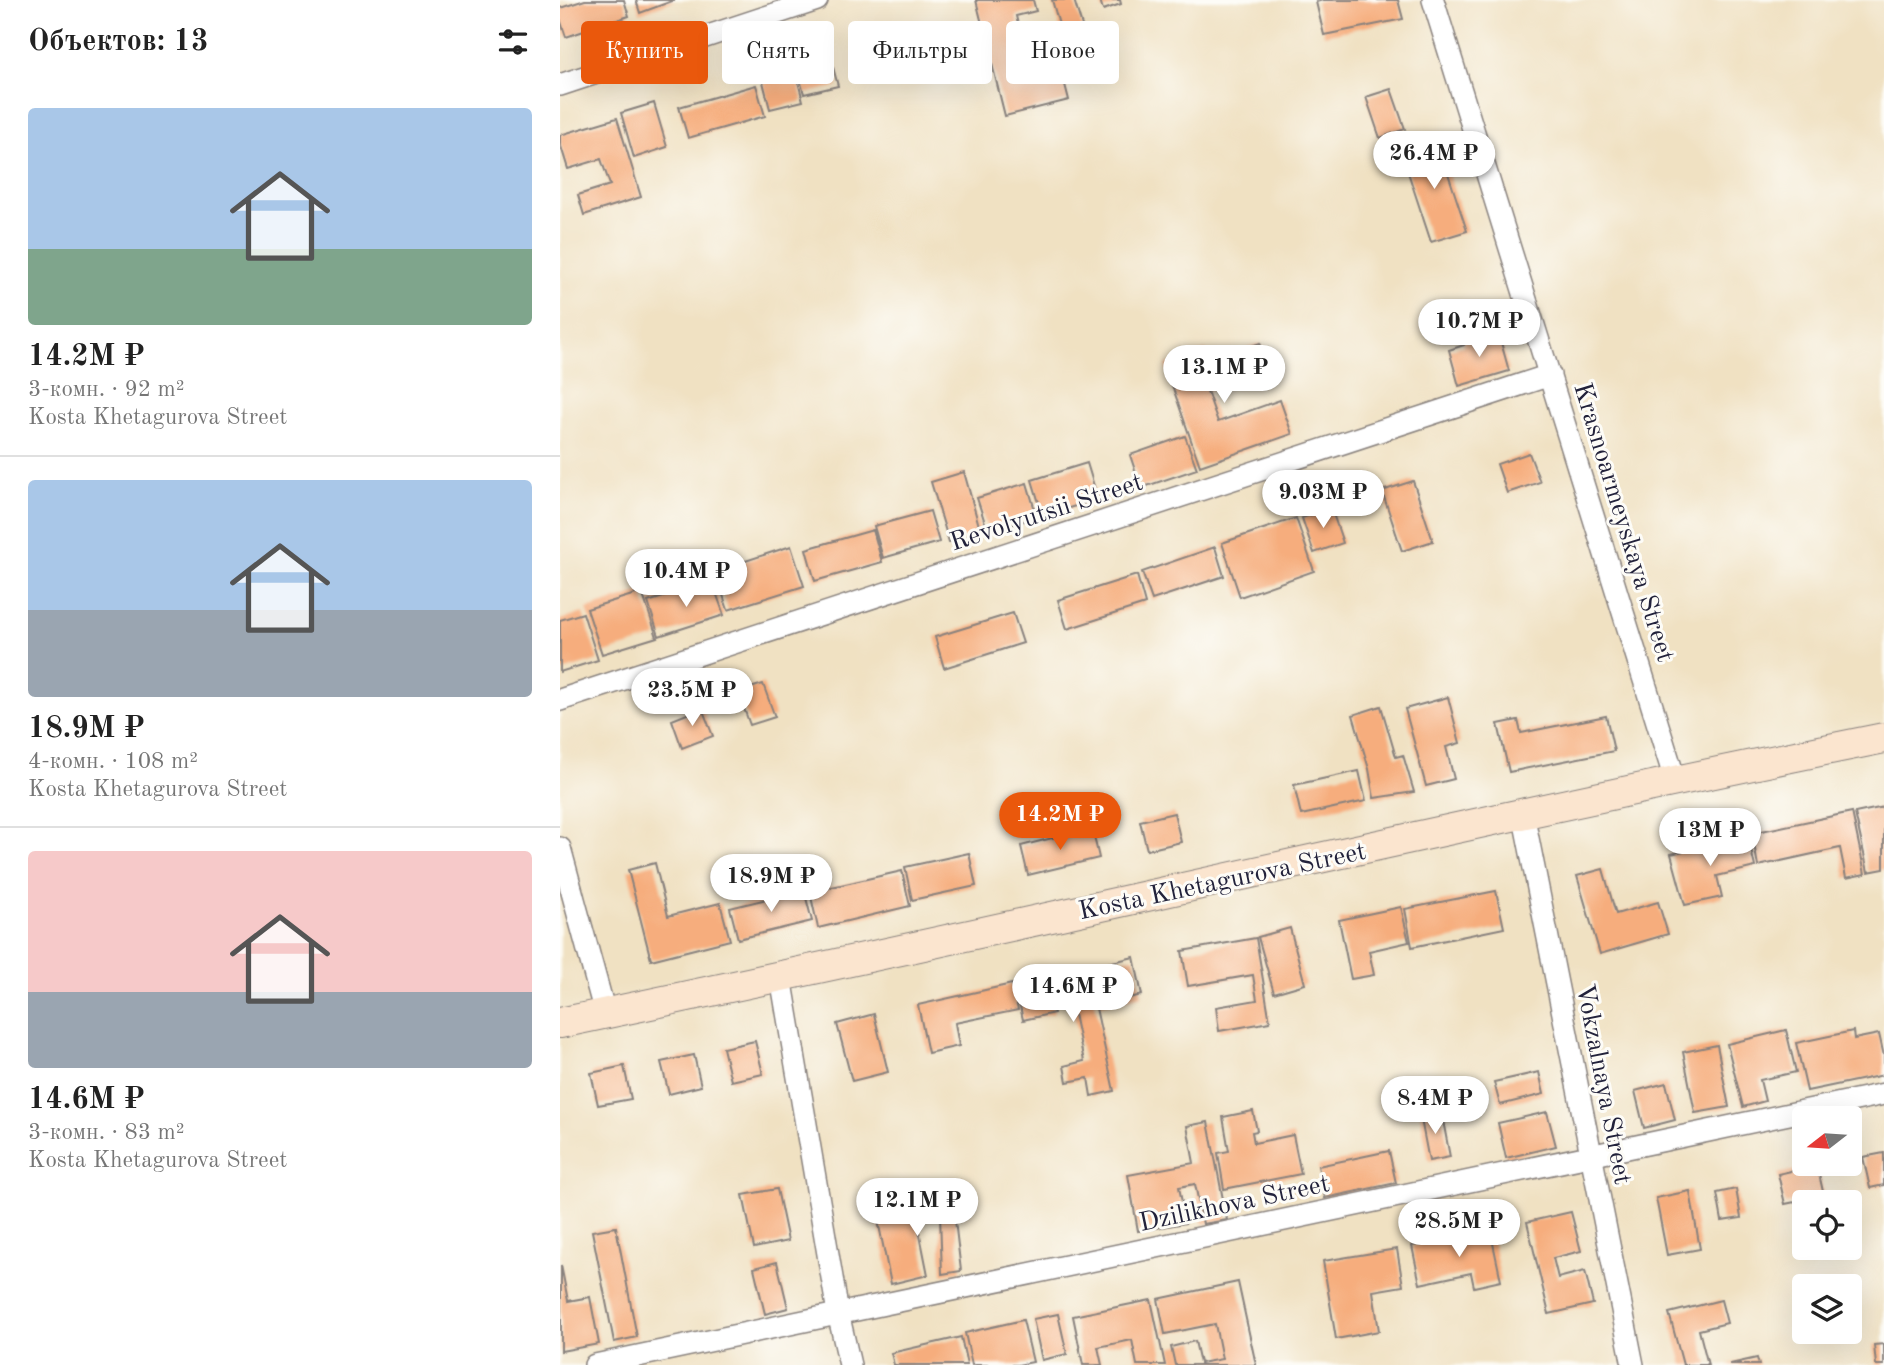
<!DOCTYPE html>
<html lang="ru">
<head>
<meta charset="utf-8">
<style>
  body { margin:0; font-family:"Old Standard TT",serif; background:#f2f2f2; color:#222; height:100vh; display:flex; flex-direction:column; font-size:26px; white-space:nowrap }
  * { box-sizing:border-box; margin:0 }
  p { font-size:23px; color:#767676 }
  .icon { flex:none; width:38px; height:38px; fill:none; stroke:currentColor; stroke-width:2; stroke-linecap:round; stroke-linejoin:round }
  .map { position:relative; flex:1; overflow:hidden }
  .drawer { display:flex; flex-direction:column; background:#fff; width:560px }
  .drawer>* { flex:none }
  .top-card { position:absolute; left:21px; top:21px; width:665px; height:63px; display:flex; gap:14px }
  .needle { width:46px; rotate:253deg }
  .fabs { position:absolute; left:1232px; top:1106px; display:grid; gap:14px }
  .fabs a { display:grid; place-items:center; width:70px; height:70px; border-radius:7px; background:#fff; box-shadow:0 7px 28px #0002; font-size:35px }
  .price { position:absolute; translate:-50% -60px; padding:0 16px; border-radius:24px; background:#fff; color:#222; font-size:23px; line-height:46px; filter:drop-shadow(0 2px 4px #0008) }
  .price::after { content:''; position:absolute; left:50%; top:42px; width:21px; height:16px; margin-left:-10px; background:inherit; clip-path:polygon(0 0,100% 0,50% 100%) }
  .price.selected { background:#ea580c; color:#fff }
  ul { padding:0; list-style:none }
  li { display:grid; align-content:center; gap:14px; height:371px; padding:0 28px }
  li+li { border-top:2px solid #e0e0e0 }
  li span { display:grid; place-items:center; height:217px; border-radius:7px; color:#555 }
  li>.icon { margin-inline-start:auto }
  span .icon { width:126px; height:126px; fill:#fffc; stroke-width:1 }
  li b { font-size:30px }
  h2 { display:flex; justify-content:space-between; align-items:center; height:84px; padding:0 28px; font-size:30px }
  .chip { padding:0 24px; border-radius:7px; background:#fff; box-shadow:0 7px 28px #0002; font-size:24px; line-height:63px }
  .chip.selected { background:#ea580c; color:#fff }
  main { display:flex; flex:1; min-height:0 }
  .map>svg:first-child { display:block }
</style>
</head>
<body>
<main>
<section class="drawer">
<h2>Объектов: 13<svg class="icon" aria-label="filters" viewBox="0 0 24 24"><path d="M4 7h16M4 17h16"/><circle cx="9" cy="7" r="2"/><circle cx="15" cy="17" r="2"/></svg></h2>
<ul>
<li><span style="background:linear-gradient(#a9c7e8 65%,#7fa58c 0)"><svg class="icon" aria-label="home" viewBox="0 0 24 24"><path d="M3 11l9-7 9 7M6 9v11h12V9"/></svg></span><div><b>14.2M ₽</b><p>3-комн. · 92 m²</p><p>Kosta Khetagurova Street</p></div></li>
<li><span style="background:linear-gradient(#a9c7e8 60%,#9aa5b1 0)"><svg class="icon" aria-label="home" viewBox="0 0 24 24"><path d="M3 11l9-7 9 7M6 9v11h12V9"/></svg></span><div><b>18.9M ₽</b><p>4-комн. · 108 m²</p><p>Kosta Khetagurova Street</p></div></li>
<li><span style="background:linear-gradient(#f6c9c9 65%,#9aa5b1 0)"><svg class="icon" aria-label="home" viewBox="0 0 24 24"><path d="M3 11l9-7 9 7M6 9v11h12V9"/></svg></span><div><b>14.6M ₽</b><p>3-комн. · 83 m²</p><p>Kosta Khetagurova Street</p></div></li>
</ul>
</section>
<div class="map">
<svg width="1324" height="1365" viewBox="0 0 1324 1365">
  <rect width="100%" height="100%" fill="#fdfcf7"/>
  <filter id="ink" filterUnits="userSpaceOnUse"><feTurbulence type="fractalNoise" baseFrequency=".0143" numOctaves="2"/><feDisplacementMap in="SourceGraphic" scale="14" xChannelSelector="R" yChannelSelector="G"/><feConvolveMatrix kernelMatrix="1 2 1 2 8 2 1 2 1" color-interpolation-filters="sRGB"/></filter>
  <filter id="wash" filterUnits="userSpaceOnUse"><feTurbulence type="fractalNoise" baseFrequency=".00686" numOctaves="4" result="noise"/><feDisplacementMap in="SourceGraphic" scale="28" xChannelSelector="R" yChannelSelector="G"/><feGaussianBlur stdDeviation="1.57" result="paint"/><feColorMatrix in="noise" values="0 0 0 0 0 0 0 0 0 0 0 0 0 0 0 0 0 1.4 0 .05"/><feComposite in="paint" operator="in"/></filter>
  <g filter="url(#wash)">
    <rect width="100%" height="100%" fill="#f0e1c2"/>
    <g id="blocks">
      <!-- building -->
      <path fill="#f6ad7d" d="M25,0H64L69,16L6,37L0,19V8Z
        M76,0H115L80,13Z
        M416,0H473L476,11L456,16L467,61L456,64L461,83L502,73L509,100L445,116Z
        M492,0H514L523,29L502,35Z
        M540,0H560L561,4L543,10Z
        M763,0H838L843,19L764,35L756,2Z
        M269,52L278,86L244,94L235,60Z
        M234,66L243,101L210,109L201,74Z
        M196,85L205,116L128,138L119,107Z
        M831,89L845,129L820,138L806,97Z
        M94,103L107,147L74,158L61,113Z
        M57,118L81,197L24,215L18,195L50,185L41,159L8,169L0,143V135Z
        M877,140L907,231L871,242L841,151Z
        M923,335L925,339L939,335L949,371L899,386L889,350L904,345L903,341Z
        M700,343L709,369L647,391L658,422L720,400L732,434L640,466L605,365L646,350L650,361Z
        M625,436L637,469L581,488L570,455Z
        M969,453L980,482L947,493L937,464Z
        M527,463L538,499L483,516L472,480Z
        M404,472L421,533L389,542L371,482Z
        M853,481L873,541L842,551L822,491Z
        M467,483L477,517L428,532L417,498Z
        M771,508L783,543L754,553L742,518Z
        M370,511L379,542L323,558L314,526Z
        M736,518L754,571L680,597L662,543Z
        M313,530L322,562L255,581L246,549Z
        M231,546L244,586L168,610L155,571Z
        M655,547L664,576L592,600L582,572Z
        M577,575L585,604L507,629L498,600Z
        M152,581L164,615L99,636L88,602Z
        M82,592L97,637L42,654L27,609Z
        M23,613L38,660L0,672V620Z
        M453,613L463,643L384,668L375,637Z
        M203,684L215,717L190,725L178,692Z
        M888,697L900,743L886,747L894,779L866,786L845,709Z
        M821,706L836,757L843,755L854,792L814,798L809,769L793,715Z
        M142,708L153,736L122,748L112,720Z
        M1046,716L1054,751L949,772L938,724L958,720L961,733Z
        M799,771L806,801L741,815L734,785Z
        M1324,807V869L1308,872L1295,813Z
        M1292,812L1305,874L1286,878L1280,848L1198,866L1192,833Z
        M614,813L621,842L587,850L580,821Z
        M532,828L539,858L468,875L461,846Z
        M1188,836L1195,867L1157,876L1162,897L1125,905L1111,854Z
        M409,853L416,886L352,900L345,867Z
        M95,863L108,916L160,903L170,940L91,960L68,870Z
        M1043,869L1056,914L1098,902L1108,934L1040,954L1017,876Z
        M342,871L350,906L258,928L250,892Z
        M244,890L252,921L178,939L170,908Z
        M936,891L944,928L852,947L845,909Z
        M841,907L849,942L809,951L814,975L791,979L779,920Z
        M730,928L745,984L714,993L698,937Z
        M696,938L710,1022L659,1031L656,1007L697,1000L693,975L628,986L622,951Z
        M574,957L582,995L540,1005L531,967Z
        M528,971L554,1091L531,1096L528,1078L507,1082L504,1066L524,1061L511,1000L492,1004L494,1013L463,1020L456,987Z
        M452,984L458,1010L395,1023L399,1046L368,1053L358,1005Z
        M314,1014L328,1072L292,1081L277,1024Z
        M1226,1030L1236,1072L1200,1080L1205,1101L1183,1107L1167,1044Z
        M1293,1031L1294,1039L1319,1034L1324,1056V1075L1247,1091L1236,1043Z
        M195,1041L203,1074L171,1081L163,1048Z
        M1157,1045L1169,1107L1135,1113L1123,1052Z
        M134,1055L141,1086L109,1094L101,1062Z
        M64,1066L71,1099L38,1105L31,1073Z
        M979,1072L984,1094L940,1105L934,1082Z
        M1106,1083L1115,1120L1084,1128L1075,1091Z
        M881,1110L890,1157L869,1161L860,1114Z
        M693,1111L697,1131L692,1132L694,1143L733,1135L741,1174L664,1189L658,1153L669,1151L663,1117Z
        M987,1112L996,1146L946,1158L938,1123Z
        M648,1122L667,1220L643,1224L635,1184L619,1187L626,1223L578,1231L568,1175L634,1163L627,1126Z
        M829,1151L836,1183L765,1198L758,1166Z
        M1324,1153V1185L1310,1188L1303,1157Z
        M1257,1165L1264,1196L1225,1204L1218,1174Z
        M217,1189L228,1241L194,1248L183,1195Z
        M1176,1189L1181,1218L1162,1221L1157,1193Z
        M1130,1191L1140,1249L1107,1255L1096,1198Z
        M392,1195L401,1271L382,1274L380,1215L357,1220L368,1275L331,1284L316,1211Z
        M1011,1212L1021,1251L993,1258L998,1278L1025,1271L1033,1304L989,1314L967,1222Z
        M56,1227L77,1337L54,1342L32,1231Z
        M930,1229L941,1281L914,1287L911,1273L860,1284L852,1246Z
        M837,1249L843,1286L813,1291L819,1331L776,1339L763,1261Z
        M217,1262L228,1308L205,1314L194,1268Z
        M1,1265L8,1301L30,1297L39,1344L1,1351Z
        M678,1282L696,1365H615L611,1347L635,1341L640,1363L662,1359L655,1324L605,1334L598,1299Z
        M591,1300L605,1365H577L572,1340L538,1347L542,1365H523L513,1316Z
        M1161,1300L1167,1323L1139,1330L1148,1365H1123L1109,1313Z
        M498,1314L507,1354L482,1360L473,1319Z
        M463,1320L473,1362L458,1365H412L405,1333Z
        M401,1337L407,1365H334L331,1353Z
        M1324,1344V1365H1316L1314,1345Z
        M1197,1358L1199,1365H1170V1364Z"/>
    </g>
  </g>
  <g filter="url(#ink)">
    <use href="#blocks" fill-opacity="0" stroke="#89827e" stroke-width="2"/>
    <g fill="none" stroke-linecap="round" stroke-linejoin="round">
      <defs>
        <path id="street" d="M873,0L1115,780
          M0,85L257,0
          M0,700L990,375
          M963,813L1073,1365
          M0,848L45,1013
          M221,977L278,1313L290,1365
          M35,1365L1324,1094"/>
        <path id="secondary" d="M0,1023C442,931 882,827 1324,738"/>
      </defs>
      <!-- street casing -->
      <use href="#street" stroke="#89827e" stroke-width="24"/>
      <!-- secondary casing -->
      <use href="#secondary" stroke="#89827e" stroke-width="32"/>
      <!-- street -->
      <use href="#street" stroke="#fff" stroke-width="21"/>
      <!-- secondary -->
      <use href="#secondary" stroke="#fbe5cf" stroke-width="30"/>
    </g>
  </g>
  <g text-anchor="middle" stroke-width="6" stroke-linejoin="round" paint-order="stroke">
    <!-- street labels -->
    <g font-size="26" fill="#22223b" stroke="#fdfcf7">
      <text transform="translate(486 511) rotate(-18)" y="9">Revolyutsii Street</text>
      <text transform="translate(1065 522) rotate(73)" y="9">Krasnoarmeyskaya Street</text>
      <text transform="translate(662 880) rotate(-12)" y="9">Kosta Khetagurova Street</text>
      <text transform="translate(1045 1084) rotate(79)" y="9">Vokzalnaya Street</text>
      <text transform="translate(674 1202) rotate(-12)" y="9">Dzilikhova Street</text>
    </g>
  </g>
</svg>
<div class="fabs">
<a><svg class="needle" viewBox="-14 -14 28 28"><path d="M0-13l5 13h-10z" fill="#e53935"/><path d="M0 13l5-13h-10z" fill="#767676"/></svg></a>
<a><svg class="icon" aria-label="locate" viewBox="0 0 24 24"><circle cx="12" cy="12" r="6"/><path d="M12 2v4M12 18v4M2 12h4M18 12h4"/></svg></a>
<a><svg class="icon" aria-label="layers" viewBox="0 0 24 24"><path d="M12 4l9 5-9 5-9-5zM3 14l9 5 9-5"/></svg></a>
</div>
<b class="price" style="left:874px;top:191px">26.4M ₽</b>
<b class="price" style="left:919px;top:359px">10.7M ₽</b>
<b class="price" style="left:664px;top:405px">13.1M ₽</b>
<b class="price" style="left:763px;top:530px">9.03M ₽</b>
<b class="price" style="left:126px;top:609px">10.4M ₽</b>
<b class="price" style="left:132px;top:728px">23.5M ₽</b>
<b class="price selected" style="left:500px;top:852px">14.2M ₽</b>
<b class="price" style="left:1150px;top:868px">13M ₽</b>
<b class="price" style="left:211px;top:914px">18.9M ₽</b>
<b class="price" style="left:513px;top:1024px">14.6M ₽</b>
<b class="price" style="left:875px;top:1136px">8.4M ₽</b>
<b class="price" style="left:357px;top:1238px">12.1M ₽</b>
<b class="price" style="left:899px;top:1259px">28.5M ₽</b>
<div class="top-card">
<a class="chip selected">Купить</a>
<a class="chip">Снять</a>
<a class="chip">Фильтры</a>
<a class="chip">Новое</a>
</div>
</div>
</main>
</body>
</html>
